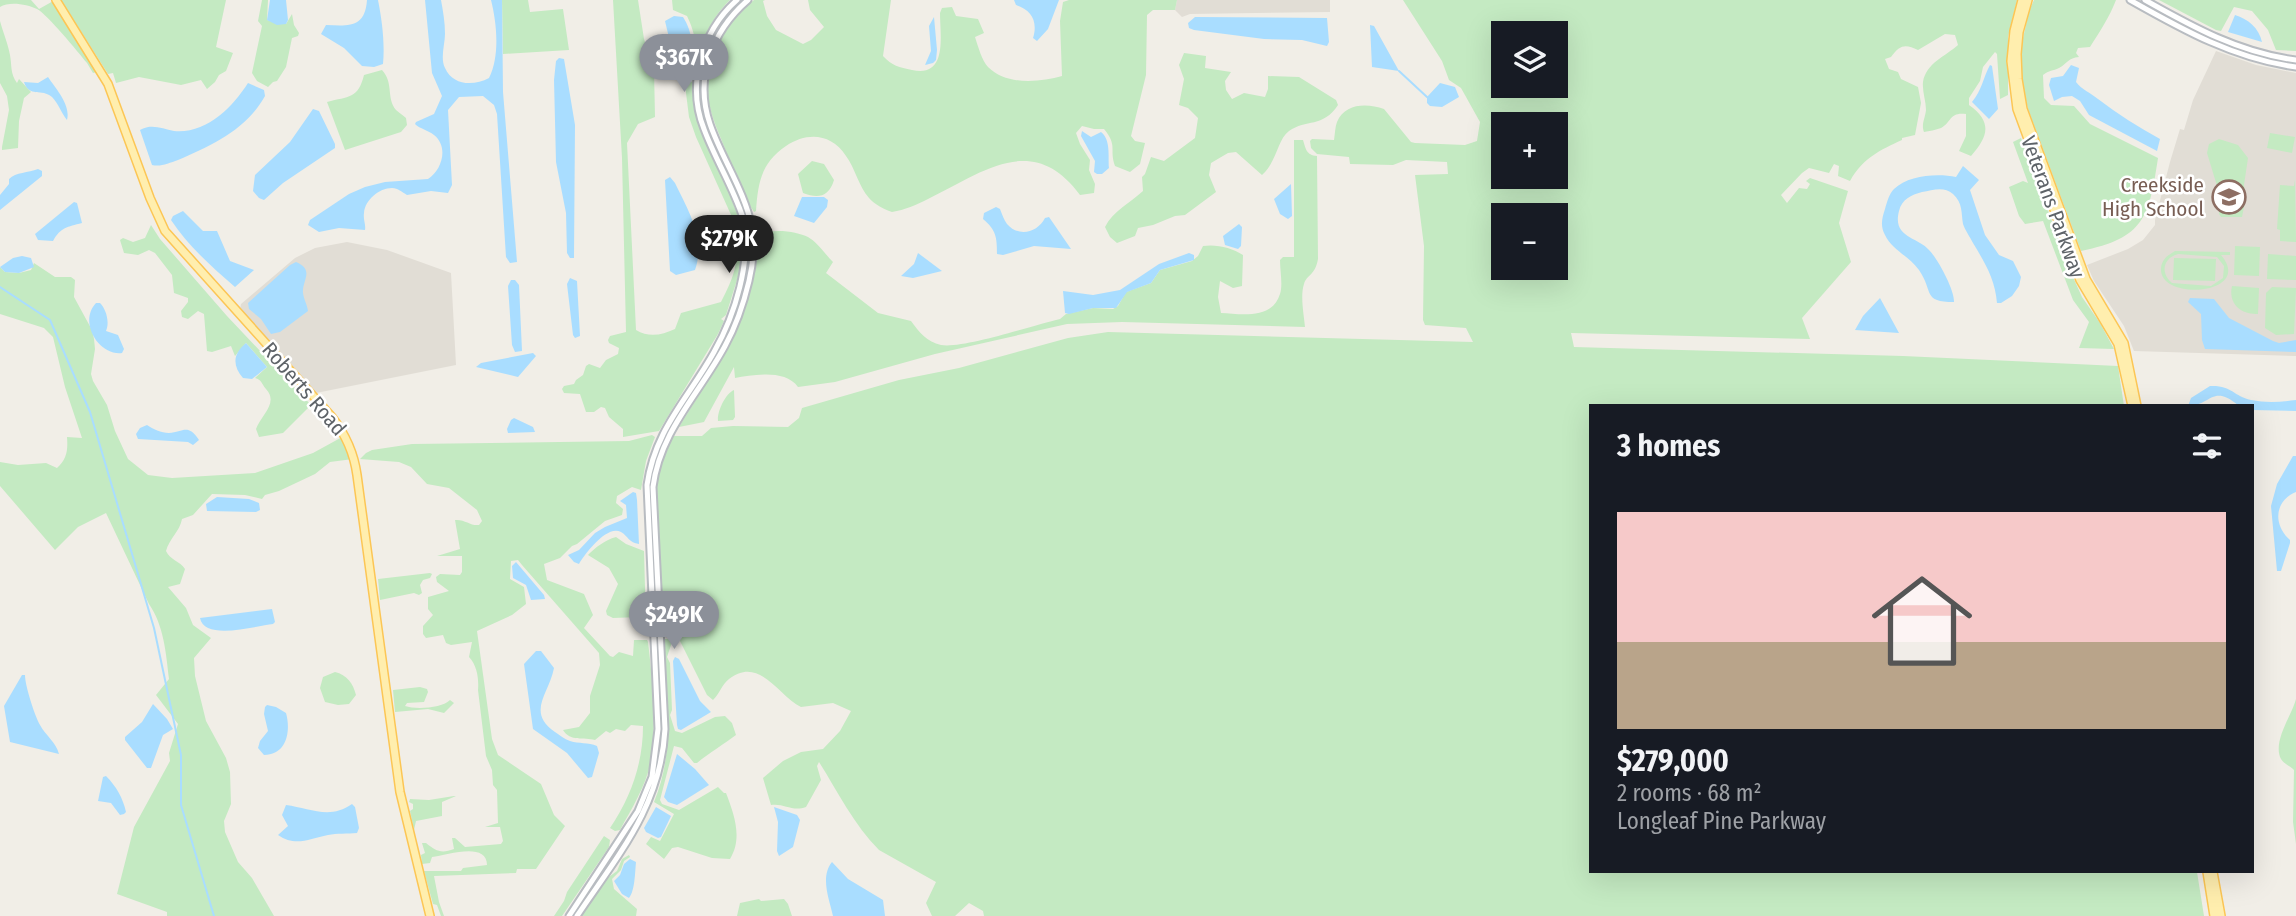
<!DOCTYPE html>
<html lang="en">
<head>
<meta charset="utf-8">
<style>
  body { margin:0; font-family:"Fira Sans Condensed",sans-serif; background:#20242c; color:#f1f3f6; height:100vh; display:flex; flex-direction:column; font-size:26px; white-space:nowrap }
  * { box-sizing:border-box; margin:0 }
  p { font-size:23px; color:#9ea1a6 }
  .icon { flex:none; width:38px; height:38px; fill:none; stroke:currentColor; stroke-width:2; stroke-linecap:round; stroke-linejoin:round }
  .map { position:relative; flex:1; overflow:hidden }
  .panel { position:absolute; left:1589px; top:404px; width:665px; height:469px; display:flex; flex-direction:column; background:#171b24; border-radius:0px; box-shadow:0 7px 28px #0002 }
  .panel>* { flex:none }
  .fabs { position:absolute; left:1491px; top:21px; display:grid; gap:14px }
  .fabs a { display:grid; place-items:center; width:77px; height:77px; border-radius:0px; background:#171b24; box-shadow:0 7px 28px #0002; font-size:35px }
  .price { position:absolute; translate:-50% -60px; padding:0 16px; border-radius:24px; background:#8c9099; color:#fff; font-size:23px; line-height:46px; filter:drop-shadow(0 2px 4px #0008) }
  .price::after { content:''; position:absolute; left:50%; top:42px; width:21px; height:16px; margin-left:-10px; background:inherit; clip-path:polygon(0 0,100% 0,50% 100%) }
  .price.on { background:#222; color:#fff }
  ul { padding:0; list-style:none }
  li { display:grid; align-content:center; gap:14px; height:371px; padding:0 28px }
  li span { display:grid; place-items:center; height:217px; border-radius:0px; color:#555 }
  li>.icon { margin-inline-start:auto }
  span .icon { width:126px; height:126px; fill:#fffc; stroke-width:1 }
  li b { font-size:30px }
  h2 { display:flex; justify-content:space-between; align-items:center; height:84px; padding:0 28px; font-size:30px }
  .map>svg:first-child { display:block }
</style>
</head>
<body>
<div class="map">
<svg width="2296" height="916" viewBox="0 0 2296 916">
  <rect width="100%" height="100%" fill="#f1eee7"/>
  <!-- education -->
  <path fill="#e1ddd5" d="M1177,0H1330V12L1190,14L1182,17L1175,10Z
    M2216,51L2256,65L2296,73V356L2134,351L2124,326L2094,281L2087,265L2128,249L2143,240L2155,225V220L2170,162L2180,129L2184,130L2193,100Z
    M347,242L387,250L451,273L456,365L316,393L240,309L241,304L295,258L315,248Z"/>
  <!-- green -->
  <path fill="#c4eac2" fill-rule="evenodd" d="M0,0H31L39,9L55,0L97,72L93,73L87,63C78,52 47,14 37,9C27,4 9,1 0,7Z
    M61,0H226L216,47L233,53L226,71L219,75L215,82L207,89L201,80L181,85L139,77L116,83L113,73L108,74Z
    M262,0H268L267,20L286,24L292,14L294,25L299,33L298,36L292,38L286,67L277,81L273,82L268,87L257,81L252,73L262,26L258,21Z
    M502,0H528L530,12L563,9L569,50L503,54Z
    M613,0H638L644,39L654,69L655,117L638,124L627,143L636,330C649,338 662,335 675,329L681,313L721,302C727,290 736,273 736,259C736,250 733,244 735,236H741L742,264L726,315L721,319L724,321L718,334L659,431L623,437V429L609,417L605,408L601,407L594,412H586L580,394L564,393L562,389L564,386L574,384L576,380L583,375L586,366L589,364L600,368L606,360L618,354L619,348L609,343L608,340L610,336L626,332L622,158Z
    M672,0H730C708,21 703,43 693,71L691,72C686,60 695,55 695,44C695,35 691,24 687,16L673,10Z
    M754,0H765L763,1L767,16L776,30L803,44L811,40L824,27L810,10L808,0H891L883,56C892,66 899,67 912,70C948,78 940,36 940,13L942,8L952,7L956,16L978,19L984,33L975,37C978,46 982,61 988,67C1007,86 1040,82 1062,76L1060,21L1063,2L1069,0H1177L1175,10H1153L1147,15L1146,75L1131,136L1135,141L1145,143L1140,164L1130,172L1115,166C1109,149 1118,146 1104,129H1094L1082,126L1076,133L1080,144L1090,160L1089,170L1095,184L1094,193L1080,195C1033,131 983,172 928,199C916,205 905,210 892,212C885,210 874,204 869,198C859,187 855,168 846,156C831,133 807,132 786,146C761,163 758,183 756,211L754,212C743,195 734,173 727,154C720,135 711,118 708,98C703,61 725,21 754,0Z
    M1403,0H2017L2008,37V95L2000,99L1997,54L1995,52L1983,67L1980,81L1969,98V105C1993,122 1988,137 1971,156L1959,151L1966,136V114C1949,112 1952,122 1941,128C1936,130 1929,131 1924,132C1921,124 1925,119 1926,110C1926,101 1922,91 1923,82C1926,63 1946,56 1958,45L1955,35L1945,34L1918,50C1906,44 1900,44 1891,57L1885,59L1889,69L1898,72L1901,79L1918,87L1921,103L1915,135L1902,138V140C1880,150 1863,158 1850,181L1838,176L1839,166L1834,164L1829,173L1809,168L1802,173L1781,195L1787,203L1799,188L1807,189L1810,184L1806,181L1810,178L1848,191L1839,223L1851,262L1802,318L1810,339L1571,333L1574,347L1903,356L2118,366L2124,406H1591V872H2197L2204,916H984L983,911L969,903L955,916H932L926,903L936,882L879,850C854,825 838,792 819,762L817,766L821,780L806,807C792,812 784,803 771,805L763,778L783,761L801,752L823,749L840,731L851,711L833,703L801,707C779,697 760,655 729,679C722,684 719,695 713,700L707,695L678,637L679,631L675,630L668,617L672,630H664L655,503L656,477L673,436H702L711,428L733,426L788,427L799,418L802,408L899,380L959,368L1068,338L1108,332L1473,342L1466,328L1425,325L1423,320L1424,246L1415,175L1448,174L1447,162L1406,160L1393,165L1350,164L1349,157L1317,154L1311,148L1310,141L1312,139L1334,140C1335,134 1335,127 1337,122C1345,103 1367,103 1384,109L1411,142L1415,143L1465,145L1477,141L1480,122L1461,88L1449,80L1442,61ZM1503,33H1556V86H1503ZM1503,124H1556V177H1503ZM1503,215H1556V268H1503Z
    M2034,0H2116C2110,16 2099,33 2090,47L2078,48L2076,53L2079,57C2068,58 2068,63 2059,68C2053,71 2049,70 2043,75L2044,98L2051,105L2074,106L2090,124L2158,158C2149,217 2145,238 2081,251L2028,109L2020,75L2022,43L2029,11Z
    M2159,0H2296V51L2276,50L2268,30L2252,11L2234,7L2221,31L2216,30Z
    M0,21C3,32 8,44 10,55C12,66 10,73 17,83L19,79L31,92L24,98L19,121L18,148L2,150V147L9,110L7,96L0,83Z
    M1184,53L1206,56L1205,68L1231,72L1225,81L1226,90L1232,99L1244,93L1265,97L1268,89V76L1299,77L1336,100L1338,105C1323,128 1306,119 1289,131C1277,140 1277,162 1262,175L1236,152L1228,153L1211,163L1209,175L1216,192L1185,215L1175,216L1153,225L1138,228L1135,236L1117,243L1110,237L1105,227C1113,211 1130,203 1143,191L1142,177L1145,174L1151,157L1164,161L1195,138L1198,118L1188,108L1179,105L1184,79L1179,65Z
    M382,70C394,83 386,98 396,110C399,113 403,115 406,118L407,125L401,132L345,150L327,102C349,96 358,99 364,75Z
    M690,81L694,83C696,135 723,171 739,219L736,226L696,137L689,117L685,85Z
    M2270,133L2295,137L2292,153L2267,148Z
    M2021,138L2072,275L2082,297L2100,323L2114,349L2079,348L2089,322L2073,300L2043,221L2025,224L2019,216L2009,187L2023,181L2028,183L2013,142Z
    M2219,139L2238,145L2248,158L2244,185L2246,197L2242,217H2221L2219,214L2221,199L2207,153L2209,144Z
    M1294,140H1303C1306,149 1306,155 1317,156L1318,259C1315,276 1307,274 1304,284C1300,296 1304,315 1305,327L1122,322L1067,324L935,354L835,382L798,387C785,369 754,375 735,378L734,367L704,422L679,427C719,363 753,314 759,237C768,227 796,231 808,237C817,242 825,254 833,262L826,273L878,313L911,321C919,332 927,342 941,345C963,349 1034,325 1060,319L1066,314L1093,308L1113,309L1118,306L1126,292L1151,283L1160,270L1192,261L1198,256L1203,246C1217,244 1232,248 1243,255L1242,286L1233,288L1220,281L1218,297L1221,313C1241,314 1272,320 1280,294C1283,285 1280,271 1280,260L1283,257H1294Z
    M812,161L824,164L834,180C829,197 818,199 803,193L798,174Z
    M2295,180L2296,242L2280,241V230L2277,229L2280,185L2294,186Z
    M151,225L160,239L227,316L311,405L283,433L259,437L256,429C261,415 279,403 266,389C261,383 262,380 255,378L267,367L246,343L235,356L231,346L212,352L207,351L204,314L198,311L188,319L182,317L181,311L188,302V298L174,293L172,275L155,253L149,250L138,255L124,253L120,240L123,238L133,242L145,238Z
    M2235,246L2260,247L2259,276L2234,275Z
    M2175,251L2230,252V255H2221C2255,295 2158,302 2161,268C2162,259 2168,255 2175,251ZM2178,254L2217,257L2224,266L2223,278L2211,286L2172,283C2160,273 2163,258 2178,254Z
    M2268,254L2296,256V280L2267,279Z
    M2174,258L2216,259L2215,281L2173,280Z
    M34,263L55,277H71L75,280L74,297L92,330L94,339L95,349L91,374L93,381L107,405L115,431L128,459L148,475L172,478L255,473L313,453L344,436L353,459L330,462L315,474L279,491L265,495L262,499L245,495L212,494L193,515L182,519C180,531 169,539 166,551C170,560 180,561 185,569L180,584L168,587L186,608L193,625L211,638L194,658L195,676L206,721L226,758L230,772L231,804L224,821L225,832L238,862L252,878L274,916H167V912L117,894L134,827L170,761L169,753L178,724L156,695L169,679C166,653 164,626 149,604L106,513L78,527L55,550L0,486V462L18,465L46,463L57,468C67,459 68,450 67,437L82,438L65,387L53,337L44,328L0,314V267L5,272L19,273L31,270Z
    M2232,286L2259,288L2258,314C2240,315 2228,303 2232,286Z
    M2272,287L2296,288L2294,334L2276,335L2265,328L2266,293Z
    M734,390L735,417L733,420L718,421C717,412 725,394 734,390Z
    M652,435L655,437L646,461L641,490L632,487L617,496L616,503L623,509L622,515L605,521L577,544L572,546L560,558L544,564L547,580L584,594L593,615L584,628L610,656L613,657L619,652L633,656L634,640H647L648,642C652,673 657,731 651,761C646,786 632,808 620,830L615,831L610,828C631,797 643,763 643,726L631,725L625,731L616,729L610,733L606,731L595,740C584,737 570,742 563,730L579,727L590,713V696L600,665L599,653L522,565L518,560L511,561L510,579L524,587L526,604L512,615L477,631L492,739L498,755L541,784L554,815L565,826L536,869H517L516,873L434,876L439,902L444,916H441L437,905L433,904L424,871H461L463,868L487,865C487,841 447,855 432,857L430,863L422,864L421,855L425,853L422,843H426C436,851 441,854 454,849L452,838H455L465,847L501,844L503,841L500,827H485L498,823L497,790L493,785L492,770L486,756L478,690C479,679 477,665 469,657L472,642L451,645L446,643L443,635L426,638L423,634V626L433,615L428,609V597L449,591L437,582L436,577L440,574L460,575L462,572V556H437L460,549L455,520C465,519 470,526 479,525L482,521L477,510L449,488L427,484L411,467L399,462L360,459L366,453L372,450L412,444L629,441Z
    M616,537L626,544L644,551L646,625H642L639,617L613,618L607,615L606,611L618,584L609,568L588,555C596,547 605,540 616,537Z
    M430,573L432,574L430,578L423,580L420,585L422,593L419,595L414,593L380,600L378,579Z
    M664,639H670L672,642L667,657L670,663L672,710L670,715L675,731L682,733L715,717L725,716L732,723L736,735C723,745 710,752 697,763H694L682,748L674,746L660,800L662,804L679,810L718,787L724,793H726C734,814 743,838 730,859L712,858L678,847L672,848L664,859L646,844L651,837L660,841L674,814L654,802C676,750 666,694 664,639Z
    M335,672C347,675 353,683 356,695L349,704L338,705L325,702L320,688L323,677Z
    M420,687L427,689L428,692L424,702L407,703L405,706C416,710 443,708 450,700L454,703L444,713L428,709L395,712L393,690Z
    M2296,699V844L2293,822L2294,770C2290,766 2284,764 2281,759C2272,742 2292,715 2296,699Z
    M454,796H456L442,802V816L416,821L414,830L410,811L413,809V804L409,802L410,799L429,800Z
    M604,836L610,840L609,847L562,916H554L564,901L567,892Z
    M629,855L630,857L624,861L621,870L612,879L614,889L637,909L636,916H581L606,879L617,871L622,859Z
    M759,899L761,901L784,899L788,904L792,916H737L740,903Z"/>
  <!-- water -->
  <path fill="#a9ddff" d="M270,0H286L288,20L286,24L277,25L267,20Z
    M367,0H378C382,20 385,43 383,64L374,67L362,66L344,48L321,34L326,25C349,26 365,28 367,0Z
    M425,0H441C443,11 445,22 445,34C445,44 440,58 445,68C453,86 474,86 489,78C500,56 497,24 491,0H502L503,92L517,262L510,263L506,257L497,114L494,105L483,96L459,97L448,110L452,185L448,193L431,191L407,195C402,192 398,188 392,188C379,188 365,200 364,213C363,220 366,224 365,230L339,228L319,232L308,225L310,220L349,194L365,187L385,182L428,179C442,170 449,147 434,135C428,130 420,129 415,124L416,122L434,114L442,96L432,73Z
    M1014,0H1059L1048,29L1037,41L1033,38C1038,22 1032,10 1016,5Z
    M2235,15C2248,19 2259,28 2262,42L2228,32Z
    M674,16L683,17C689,26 694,41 690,50H673L671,46L665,21Z
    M934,17L937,50L936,60L933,63L925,65L931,51L929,26Z
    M1195,17L1327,18L1329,42L1327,46L1302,40L1264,39L1194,30L1189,28L1188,23Z
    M1370,25L1374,26L1399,71L1372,67Z
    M559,58L564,59L575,125L574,258H570L567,253L566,213L556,162L554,80L556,61Z
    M1990,65L1992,66L1998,109L1989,119L1972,102C1982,90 1983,78 1990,65Z
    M2071,65L2079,68L2076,82C2082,90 2091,93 2098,99C2118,114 2138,127 2160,139L2157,151L2089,115L2080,101L2072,96L2062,97L2054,101L2049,85L2051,78L2063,76Z
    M48,77C56,89 71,105 67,120C62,114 58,103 52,97C42,88 29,98 24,82L38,83Z
    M248,83L264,90L265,96C246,130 212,145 178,160C169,163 161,167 152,165L140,130L142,129C153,124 163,129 174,131C206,134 232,108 248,83Z
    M1440,83L1455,87L1459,97L1442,107L1430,106L1427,103V97Z
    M313,109L319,111L335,144V148L283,183L264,200L259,198L253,191L255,175L290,142Z
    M1082,131L1091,137L1101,132C1111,140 1108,156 1109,168L1102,174H1097L1094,172L1095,161L1081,136Z
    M1963,166L1979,180L1970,190L1985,235L1999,255L2013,261L2021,277L2019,286L2012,296L2001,303H1997C1995,279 1985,263 1973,243C1970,237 1965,230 1963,224C1961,213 1963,203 1953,194C1944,186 1933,190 1922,192C1911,195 1902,199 1899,211C1892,238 1918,237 1929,250C1938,259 1955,291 1954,302C1922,302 1934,292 1919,270C1909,256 1892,250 1885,235C1880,226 1882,218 1885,209C1887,202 1889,194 1894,189C1908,175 1938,173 1956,177Z
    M38,169L42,171V176L0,210V195L9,184V179C16,172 28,173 38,169Z
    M670,177L675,183C688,210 706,239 695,270L676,275L670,271L665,180Z
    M1291,184L1292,216L1288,219L1280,214L1274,199Z
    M802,197H824L828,200L827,207L814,223L794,216Z
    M74,202L77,203L82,223C67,227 61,227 53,241L38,240L35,234Z
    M996,207L1000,209C1002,214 1004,220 1007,224C1019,238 1038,232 1045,218L1049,217L1071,249L1034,246L1003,255L997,254C997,237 996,230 983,219L984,213Z
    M183,211L203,231H217L230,261L254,270L235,287C212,267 188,246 171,220L173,216Z
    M1239,224L1242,227L1241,246L1238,249L1225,245L1223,236Z
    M918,253L942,271L913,278L901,276L914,264Z
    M1189,253L1194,255V260L1160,270L1151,283L1127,292L1116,308H1093L1069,314L1065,313L1063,291L1093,295L1120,290L1159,264Z
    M22,256L31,258L34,267L19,273L5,272L0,267L13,258Z
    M296,262C315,270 302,280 303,293C304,300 307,304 308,311L280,332L271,334L261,319L249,309L248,303L290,265Z
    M570,278L577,281L580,336L575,338L573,335L567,284Z
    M511,280H515L519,285L522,351L515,352L512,345L508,286Z
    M1880,298L1899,333L1855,330L1863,316Z
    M2190,298L2214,299L2229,318L2273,341L2279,343L2296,340V352L2205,349L2202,340L2201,314L2188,302Z
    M96,303H100C106,309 110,322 106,331L118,335L124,349L122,353C99,356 78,322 96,303Z
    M246,343L267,367L252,379L243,378C232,365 233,354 246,343Z
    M533,353L536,356L518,377L476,367L481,363Z
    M2210,386C2232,385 2233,396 2251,400C2266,403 2281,402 2296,400V411L2252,410V406H2239C2212,383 2211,406 2188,406L2191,398Z
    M514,418L533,427L535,432L508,433L507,429L511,420Z
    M147,425C153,429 161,433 169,433C183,432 188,423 199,440L193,445L188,442L138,439L136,434L140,428Z
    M2293,456H2296V492C2274,501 2273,525 2290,540V543L2281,571H2277L2271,506L2277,484Z
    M633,492L636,493L637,500L639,544C629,543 628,536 621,532C607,524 584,555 579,564L574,562L568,555L579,550L595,533L605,527L627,518L626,505L620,501Z
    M217,497L249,499L259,503L260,510L256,512L207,511L206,504Z
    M516,562L544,595L545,599L531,600L526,585L513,578L512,566Z
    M272,609L275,622L273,624C255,626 204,641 200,618Z
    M536,651H541L554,668C549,694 526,712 555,732C560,735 564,739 570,741C579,744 588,742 597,746L599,753L592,777L588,778L567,753L533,729L524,664Z
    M675,657L679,659L700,701L711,712L681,730L678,729L677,725L673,661Z
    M22,675H25C25,686 35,716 40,725C46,736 56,742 59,754L10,742L4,706Z
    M153,704L167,719L173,729L163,735L151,768H147L125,740V737L142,722Z
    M267,705L276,707L286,713C291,731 287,755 264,755L258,748L260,741L268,731L264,714L265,707Z
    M677,754L695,769L709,785L677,805L668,802L664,797Z
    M106,776C116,786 123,798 126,812L124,814L120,815L111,803L98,801L103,777Z
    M352,804L355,807L359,828L357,833C347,834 337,833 328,835C309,839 295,847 278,835L288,826L282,815L286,805C309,808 330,820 352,804Z
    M656,807L671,816L661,837L658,838L646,832L644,828Z
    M774,807L797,815L800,820L793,847L779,856L777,851L778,822Z
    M630,859L636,862C635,872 635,891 629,898L622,894L614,881L620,875L624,864Z
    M832,862L848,879L883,900L885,916H833C829,898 820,877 832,862Z"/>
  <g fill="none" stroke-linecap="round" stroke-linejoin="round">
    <!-- stream -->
    <path stroke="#a9ddff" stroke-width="2" d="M1399,71L1427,97
      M0,287L50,320L90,412L154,628L181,755V805L214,916"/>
    <defs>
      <path id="secondary" d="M2130,0C2183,30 2235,59 2296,67
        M2145,0C2193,27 2240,53 2296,60
        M569,916L638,811L652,777L658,729L647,485C655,429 688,399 714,352C735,315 752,261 743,218C733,187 715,159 704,129C686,84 702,31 737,0
        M577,916C618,855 661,806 665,729L653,487C660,431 700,393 725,346C736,326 744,302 749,281C753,264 755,246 752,228C745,191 722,159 710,124C694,78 712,31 748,0"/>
      <path id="primary" d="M56,0L108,84L150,198L165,231L332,417C346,435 354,453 357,475L400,792L430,916
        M2022,0L2014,31L2011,61L2017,109L2080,280L2118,344L2132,406
        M2028,0L2019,32L2017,54L2018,79L2023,109L2086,279L2124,343L2137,406
        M2207,872L2214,916
        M2213,872L2221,916"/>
    </defs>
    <!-- secondary casing -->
    <use href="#secondary" stroke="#b8bcc1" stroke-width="9"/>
    <!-- primary casing -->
    <use href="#primary" stroke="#fcc655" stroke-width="10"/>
    <!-- secondary -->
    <use href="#secondary" stroke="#fff" stroke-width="5"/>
    <!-- primary -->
    <use href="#primary" stroke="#ffeeae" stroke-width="7"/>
  </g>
  <!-- icons -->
  <defs>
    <symbol id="school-ring" viewBox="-11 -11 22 22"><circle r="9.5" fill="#fff" stroke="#8d6e63" stroke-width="1.5"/><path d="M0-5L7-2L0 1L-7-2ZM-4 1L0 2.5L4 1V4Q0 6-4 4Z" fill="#8d6e63"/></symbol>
  </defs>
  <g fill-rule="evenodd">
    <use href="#school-ring" x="2210" y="178" width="38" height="38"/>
  </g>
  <g text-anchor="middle" stroke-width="5" stroke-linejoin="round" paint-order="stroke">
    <!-- education labels -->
    <g font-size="21" fill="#785e54" stroke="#fff" text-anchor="end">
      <text x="2204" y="192">Creekside<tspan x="2204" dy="24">High School</tspan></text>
    </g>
    <!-- street labels -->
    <g font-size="21" fill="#5e6368" stroke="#fff">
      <text transform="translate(2053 207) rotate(70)" y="7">Veterans Parkway</text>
      <text transform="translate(304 389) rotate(49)" y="7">Roberts Road</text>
    </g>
  </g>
</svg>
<div class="fabs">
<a><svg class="icon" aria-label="layers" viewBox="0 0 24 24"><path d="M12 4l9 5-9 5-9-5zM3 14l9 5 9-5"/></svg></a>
<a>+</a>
<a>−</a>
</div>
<b class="price" style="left:684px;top:94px">$367K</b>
<b class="price on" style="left:729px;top:275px">$279K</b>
<b class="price" style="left:674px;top:651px">$249K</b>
<section class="panel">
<h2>3 homes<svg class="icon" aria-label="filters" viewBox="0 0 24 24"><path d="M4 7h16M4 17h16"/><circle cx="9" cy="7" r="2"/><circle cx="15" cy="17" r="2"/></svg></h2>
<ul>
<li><span style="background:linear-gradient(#f6c9c9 60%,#b9a48a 0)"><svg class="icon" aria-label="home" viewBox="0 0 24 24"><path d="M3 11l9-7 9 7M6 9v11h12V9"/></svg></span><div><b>$279,000</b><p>2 rooms · 68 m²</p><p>Longleaf Pine Parkway</p></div></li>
</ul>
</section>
</div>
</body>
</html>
